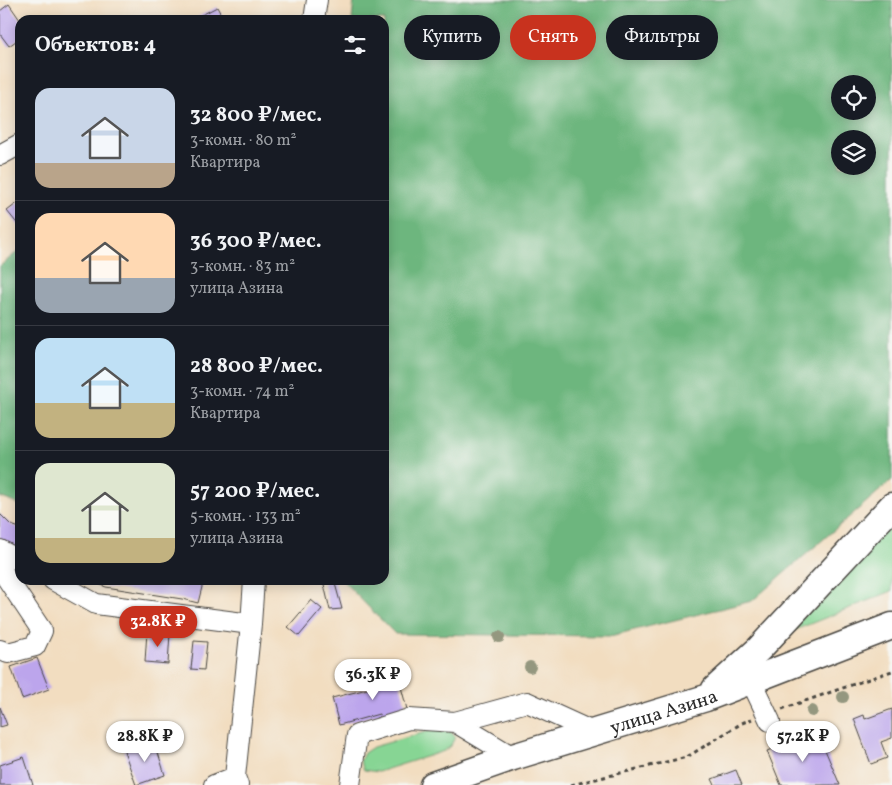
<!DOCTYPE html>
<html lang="ru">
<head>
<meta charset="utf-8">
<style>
  body { margin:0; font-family:Vollkorn,serif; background:#242831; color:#f1f3f6; height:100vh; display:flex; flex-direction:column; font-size:19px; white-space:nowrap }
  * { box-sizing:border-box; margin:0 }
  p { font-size:16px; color:#9ea1a6 }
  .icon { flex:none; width:28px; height:28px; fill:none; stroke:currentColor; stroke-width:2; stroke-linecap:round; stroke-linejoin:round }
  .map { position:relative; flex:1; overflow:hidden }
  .drawer { position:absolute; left:15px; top:15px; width:374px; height:570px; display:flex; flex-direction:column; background:#171b24; border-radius:15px; box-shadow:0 2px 12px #0003 }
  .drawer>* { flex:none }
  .hud { position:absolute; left:404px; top:15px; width:412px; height:45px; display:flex; gap:10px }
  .fabs { position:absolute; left:831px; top:75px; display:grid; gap:10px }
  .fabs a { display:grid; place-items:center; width:45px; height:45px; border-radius:50%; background:#171b24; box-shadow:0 2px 12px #0003; font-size:25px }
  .price { position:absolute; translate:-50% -42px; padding:0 11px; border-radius:18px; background:#fff; color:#222; font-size:16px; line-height:32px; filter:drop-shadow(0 1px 2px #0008) }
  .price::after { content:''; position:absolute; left:50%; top:30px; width:15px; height:11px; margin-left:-8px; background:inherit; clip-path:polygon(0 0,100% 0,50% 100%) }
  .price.current { background:#c8321e; color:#fff }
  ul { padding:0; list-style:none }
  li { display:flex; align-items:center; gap:15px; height:125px; padding:0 20px }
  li+li { border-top:1px solid #363941 }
  li span { display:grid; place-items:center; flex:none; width:140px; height:100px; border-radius:15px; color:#555 }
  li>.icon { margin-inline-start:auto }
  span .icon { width:60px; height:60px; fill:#fffc; stroke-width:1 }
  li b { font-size:21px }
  h2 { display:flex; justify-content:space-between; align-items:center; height:60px; padding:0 20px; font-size:21px }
  .pill { padding:0 18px; border-radius:22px; background:#171b24; box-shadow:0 2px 12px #0003; font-size:18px; line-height:45px }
  .pill.current { background:#c8321e; color:#fff }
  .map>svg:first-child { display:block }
</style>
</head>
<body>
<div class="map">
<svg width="892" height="785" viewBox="0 0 892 785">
  <rect width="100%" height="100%" fill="#f6f6f2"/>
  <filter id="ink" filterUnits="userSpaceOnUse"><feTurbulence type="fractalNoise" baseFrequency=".02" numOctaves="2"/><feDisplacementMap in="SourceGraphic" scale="10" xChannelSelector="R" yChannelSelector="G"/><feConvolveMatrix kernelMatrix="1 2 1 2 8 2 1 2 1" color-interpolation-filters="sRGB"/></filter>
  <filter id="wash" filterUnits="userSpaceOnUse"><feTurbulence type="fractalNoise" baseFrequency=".0096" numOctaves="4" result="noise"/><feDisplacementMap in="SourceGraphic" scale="20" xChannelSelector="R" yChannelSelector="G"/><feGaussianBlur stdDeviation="1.12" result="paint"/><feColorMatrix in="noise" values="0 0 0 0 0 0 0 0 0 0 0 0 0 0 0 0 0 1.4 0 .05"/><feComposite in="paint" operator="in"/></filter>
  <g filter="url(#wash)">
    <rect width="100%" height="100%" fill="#f2ddc0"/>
    <!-- green -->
    <path fill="#87d594" stroke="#598060" d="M892,523V591L785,634Z
      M436,729L451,732L455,737L451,745L444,751L378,772L364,770L360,761L364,753L373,747Z"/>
    <!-- forest -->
    <path fill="#6db67e" stroke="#4c7054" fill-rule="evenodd" d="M354,0H892V480L752,601L610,636L395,634L342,580H384V20H352ZM840,84H868V111H840ZM840,139H868V166H840Z
      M20,250V505L0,497V266Z"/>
    <g id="blocks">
      <!-- building -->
      <path fill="#bca5ec" d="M9,4L20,20V38L9,46L0,34V11Z
        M217,7L224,20H192Z
        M20,201V227L7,211Z
        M0,514L11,525L20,528V552L0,544Z
        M89,580H191L203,583L198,603L182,599L106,587Z
        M323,580H334L342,609L330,610Z
        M311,600L322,609L299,636L288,627Z
        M147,631L170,633L168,664L145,662Z
        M194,641L207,642L204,670L191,669Z
        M37,658L49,689L22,699L11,667Z
        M397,672L408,713L381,720L379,714L339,725L332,698L371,688L369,679Z
        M0,707L7,725L0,727Z
        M892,709V738L881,742L887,758L871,764L854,719L864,715L865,719Z
        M817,731L840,785H781L767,751Z
        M154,740L165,775L136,785L124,751Z
        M24,757L33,785H0V765Z
        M736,770L742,785H715L712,779Z"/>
    </g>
  </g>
  <g filter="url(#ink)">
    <use href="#blocks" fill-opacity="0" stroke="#494641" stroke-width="1"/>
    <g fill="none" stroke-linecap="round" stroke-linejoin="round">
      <defs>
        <path id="minor" d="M314,20L317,0
          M0,155L20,144
          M0,550L20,561
          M0,568L42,631L35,646L8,653L0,650
          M53,580L96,604L251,624
          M751,681L770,721
          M455,722L513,757
          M214,785L235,777
          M238,785L235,777L251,624L254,580
          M350,785L357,735L409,719L455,722L527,702L595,733"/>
        <g id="major">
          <path d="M715,689L759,649L892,506"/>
          <path id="s1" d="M433,785L513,757L706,698L892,626"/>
        </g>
      </defs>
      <!-- minor casing -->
      <use href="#minor" stroke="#494641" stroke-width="22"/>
      <!-- major casing -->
      <use href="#major" stroke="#494641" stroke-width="29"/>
      <!-- path -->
      <path stroke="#494641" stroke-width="3" stroke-dasharray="4 4" stroke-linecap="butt" d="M782,709L892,671
        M571,785L687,757L742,723L752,719"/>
      <!-- minor -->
      <use href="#minor" stroke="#fff" stroke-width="20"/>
      <!-- major -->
      <use href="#major" stroke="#fff" stroke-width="26"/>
    </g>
    <!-- trees -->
    <g fill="#94977f">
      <circle cx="499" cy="637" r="6"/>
      <circle cx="530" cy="667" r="6"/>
      <circle cx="843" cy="697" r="6"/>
      <circle cx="812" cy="711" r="6"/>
    </g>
  </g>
  <g text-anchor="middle" stroke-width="4" stroke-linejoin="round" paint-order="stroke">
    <!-- street labels -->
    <g font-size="19" fill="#2b2b2b" stroke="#f6f6f2">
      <text dy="7" stroke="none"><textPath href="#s1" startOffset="242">улица Азина</textPath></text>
    </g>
  </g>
</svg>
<div class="fabs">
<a><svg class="icon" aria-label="locate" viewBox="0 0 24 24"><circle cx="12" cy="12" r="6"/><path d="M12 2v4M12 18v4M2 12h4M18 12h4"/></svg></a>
<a><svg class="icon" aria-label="layers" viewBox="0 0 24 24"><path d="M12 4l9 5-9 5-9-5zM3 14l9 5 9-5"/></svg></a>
</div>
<b class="price current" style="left:158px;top:648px">32.8K ₽</b>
<b class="price" style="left:373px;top:701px">36.3K ₽</b>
<b class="price" style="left:145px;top:763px">28.8K ₽</b>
<b class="price" style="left:803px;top:763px">57.2K ₽</b>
<div class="hud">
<a class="pill">Купить</a>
<a class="pill current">Снять</a>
<a class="pill">Фильтры</a>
</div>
<section class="drawer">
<h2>Объектов: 4<svg class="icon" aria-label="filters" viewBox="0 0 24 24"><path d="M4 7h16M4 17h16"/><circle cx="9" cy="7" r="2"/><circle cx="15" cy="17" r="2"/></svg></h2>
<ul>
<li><span style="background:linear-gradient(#c9d6e8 75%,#b9a48a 0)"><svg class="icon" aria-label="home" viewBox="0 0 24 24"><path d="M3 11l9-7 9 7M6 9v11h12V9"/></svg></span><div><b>32 800 ₽/мес.</b><p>3-комн. · 80 m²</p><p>Квартира</p></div></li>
<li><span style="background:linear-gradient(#ffd9b3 65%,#9aa5b1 0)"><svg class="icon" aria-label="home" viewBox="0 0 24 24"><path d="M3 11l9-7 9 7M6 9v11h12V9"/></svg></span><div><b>36 300 ₽/мес.</b><p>3-комн. · 83 m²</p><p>улица Азина</p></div></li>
<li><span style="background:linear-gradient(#bfe0f5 65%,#c2b280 0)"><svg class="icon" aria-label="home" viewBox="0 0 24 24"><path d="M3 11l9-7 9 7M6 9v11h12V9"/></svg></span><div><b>28 800 ₽/мес.</b><p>3-комн. · 74 m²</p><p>Квартира</p></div></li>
<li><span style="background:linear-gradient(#dfe7d0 75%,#c2b280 0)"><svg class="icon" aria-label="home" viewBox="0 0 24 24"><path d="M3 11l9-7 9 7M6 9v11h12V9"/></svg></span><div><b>57 200 ₽/мес.</b><p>5-комн. · 133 m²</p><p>улица Азина</p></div></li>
</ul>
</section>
</div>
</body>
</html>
